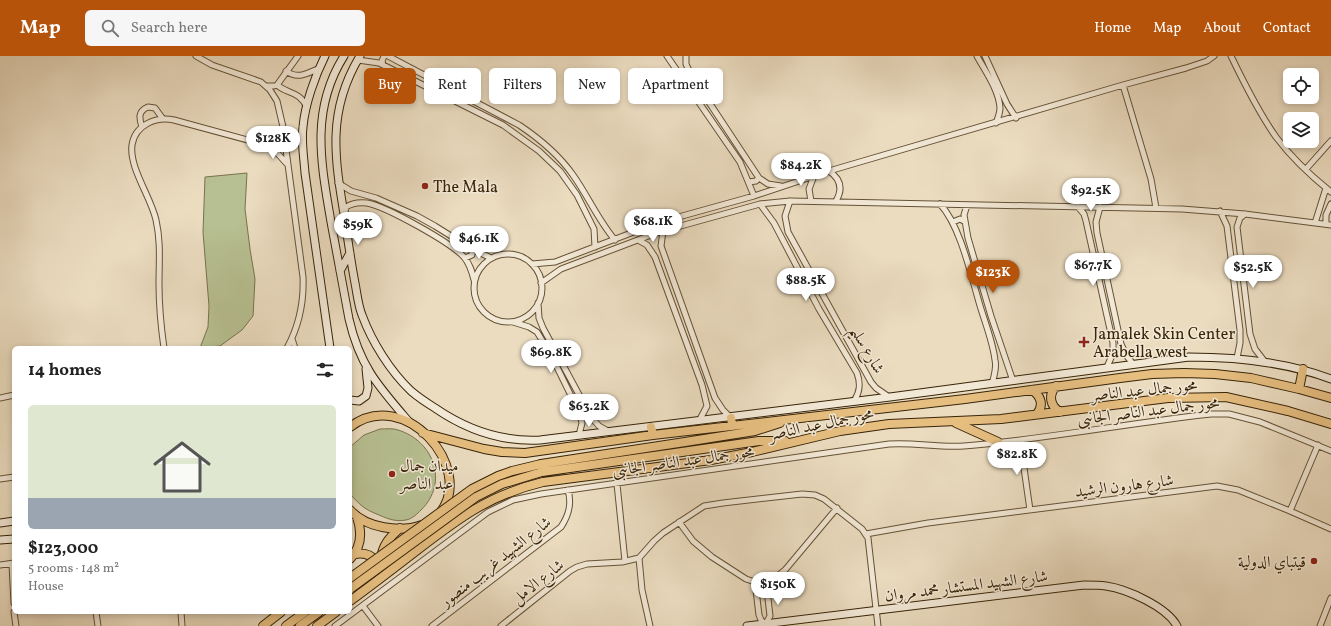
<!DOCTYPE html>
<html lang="en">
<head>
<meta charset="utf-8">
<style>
  body { margin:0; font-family:Vollkorn,Amiri,serif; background:#f6f6f6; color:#222; height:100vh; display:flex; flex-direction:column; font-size:15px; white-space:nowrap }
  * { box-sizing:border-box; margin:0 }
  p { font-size:13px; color:#767676 }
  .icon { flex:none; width:22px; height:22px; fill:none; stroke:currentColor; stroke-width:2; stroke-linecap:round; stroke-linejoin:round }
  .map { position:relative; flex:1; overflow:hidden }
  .drawer { position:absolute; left:12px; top:290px; width:340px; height:268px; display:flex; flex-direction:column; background:#fff; border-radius:6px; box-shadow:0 2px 6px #0003 }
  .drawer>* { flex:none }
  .guide { position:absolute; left:364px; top:12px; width:380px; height:36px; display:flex; gap:8px }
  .controls { position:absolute; left:1283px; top:12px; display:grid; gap:8px }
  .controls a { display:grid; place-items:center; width:36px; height:36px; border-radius:6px; background:#fff; box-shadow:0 2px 6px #0003; font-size:20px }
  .price { position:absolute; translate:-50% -34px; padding:0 9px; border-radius:14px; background:#fff; color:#222; font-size:13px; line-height:26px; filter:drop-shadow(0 1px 2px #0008) }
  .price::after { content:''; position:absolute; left:50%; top:24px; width:12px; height:9px; margin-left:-6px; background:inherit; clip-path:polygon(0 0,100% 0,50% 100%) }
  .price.selected { background:#b45309; color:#fff }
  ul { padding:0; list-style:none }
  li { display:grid; align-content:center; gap:8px; height:212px; padding:0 16px }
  li span { display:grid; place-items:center; height:124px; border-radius:6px; color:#555 }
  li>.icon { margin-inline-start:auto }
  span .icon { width:72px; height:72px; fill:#fffc; stroke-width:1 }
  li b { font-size:17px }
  h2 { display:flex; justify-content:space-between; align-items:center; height:48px; padding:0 16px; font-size:17px }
  .chip { padding:0 14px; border-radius:6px; background:#fff; box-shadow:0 2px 6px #0003; font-size:14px; line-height:36px }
  .chip.selected { background:#b45309; color:#fff }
  header { display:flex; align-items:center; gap:24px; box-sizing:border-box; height:56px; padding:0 20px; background:#b45309; color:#fff }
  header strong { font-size:19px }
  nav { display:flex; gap:22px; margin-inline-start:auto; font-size:14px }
  .search { width:280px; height:36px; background:#f6f6f6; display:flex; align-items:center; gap:10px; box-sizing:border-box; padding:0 14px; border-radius:6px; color:#767676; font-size:15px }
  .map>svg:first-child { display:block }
</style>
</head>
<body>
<header>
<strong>Map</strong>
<div class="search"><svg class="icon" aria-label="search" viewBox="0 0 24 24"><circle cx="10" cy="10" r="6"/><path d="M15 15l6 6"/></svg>Search here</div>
<nav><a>Home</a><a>Map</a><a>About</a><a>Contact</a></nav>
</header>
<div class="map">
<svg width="1331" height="570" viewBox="0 0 1331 570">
  <rect width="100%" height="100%" fill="#ebdcc0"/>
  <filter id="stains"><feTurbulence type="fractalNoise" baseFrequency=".005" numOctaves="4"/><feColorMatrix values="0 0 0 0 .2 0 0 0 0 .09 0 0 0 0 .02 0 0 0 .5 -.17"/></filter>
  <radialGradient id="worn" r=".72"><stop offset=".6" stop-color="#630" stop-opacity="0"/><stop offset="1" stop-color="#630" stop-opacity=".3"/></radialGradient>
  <!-- green -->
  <path fill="#b7c092" stroke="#78724d" d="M247,117L245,153L250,193L255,223L253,260L242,274L220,290L200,292L208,271L209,250L203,176L205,121Z
    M380,373C386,373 393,372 398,374C434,385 449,427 421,454C417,458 412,463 406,464C396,466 388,463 379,459C364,453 361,450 350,438V391L364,379Z"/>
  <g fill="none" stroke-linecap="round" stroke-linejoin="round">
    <defs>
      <path id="street" d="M196,0L212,9L261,26L270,34L277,45L283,71L303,221C304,246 299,270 287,292
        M388,0L519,69C540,83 559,99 573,119C588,140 598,164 615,184
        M667,0L740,106L754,140
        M686,0V8L691,19L759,122L768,128L781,130
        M977,0C985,15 999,34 1000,52C1000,57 998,62 996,67
        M985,0L1007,48L1016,62
        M1231,0C1244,27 1259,57 1276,81C1291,101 1311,120 1331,136
        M358,4L379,7L503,69L539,95L560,115L577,139L594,173L595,191
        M383,9L382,5L384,0
        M286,15C298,24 308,17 320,12
        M277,29C289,39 298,34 307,51
        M1123,29L1151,123L1156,152
        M267,30H274L277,29L298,0
        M142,71C139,62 138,55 148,51L155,52L163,63
        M266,89L284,78
        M1306,113L1331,85
        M829,115C841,123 843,133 836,145
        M749,126L756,125L759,122
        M338,127L351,135L376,142L417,160L435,170L472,193L491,202
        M790,145L785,160L788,176L871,326L876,332L889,341
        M811,145L809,133L814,120
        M760,148L774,167L819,253L857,317C861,328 860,336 854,345
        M940,148C961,170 972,224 981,253C986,269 993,287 995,304C997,312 994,320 992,328
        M967,149L964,159L968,182L991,260L1013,325
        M1078,151L1084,158L1086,165L1113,287V297L1107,311
        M1100,151L1096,166L1097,177L1121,288L1126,299L1133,308
        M1220,155L1227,170L1240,274V287L1237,302
        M345,156L346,151C352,147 359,146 367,147C387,151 450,186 464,201C470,208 472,216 474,224
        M1245,158L1240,162L1237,171L1250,278L1255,293L1265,306
        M953,166L960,163L964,165
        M1315,167L1326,132
        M1326,168V159L1331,148
        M663,175L661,190L715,342L723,354L730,361
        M638,184L647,189L655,201L702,329L707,350L699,365
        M474 232a34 34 0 1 1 68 0a34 34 0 1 1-68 0Z
        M465,202L472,199V193
        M532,208L555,206L639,174L675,162L754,140L829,115L1123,29L1186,12L1207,5L1214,0
        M541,227L561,213L659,176L760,148L790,145L1182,153L1245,158L1331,169
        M538,247L539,262L543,272L591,361L599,370L608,375
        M513,266L529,271L537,276L551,299L580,358L582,367L579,379
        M292,283L295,292
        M164,292C161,271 159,249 159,228C159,206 161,186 156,164C151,141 129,112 132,89C135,69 156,60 174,64L266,89L278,98L288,109
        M0,342L14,339
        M1020,384L1030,454
        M0,423L14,421
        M617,428L625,505
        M1290,455L1318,389
        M679,466L693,485L712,501L746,523L755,526H762L774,523L785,514L837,452
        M866,478L928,467L1217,430L1238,434L1290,455L1331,473
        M639,502L642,534L650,570
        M12,508L14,547
        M0,509L14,507
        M755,526L759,559L761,564L765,568
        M363,550L378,570
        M14,556L16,570
        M96,556L98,570
        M181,556L182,570
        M765,569L770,560L766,525
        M335,570L488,456L513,444L541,438L889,388C914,386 939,392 964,390C1047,383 1129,367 1211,358H1229L1260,366L1331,395
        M432,570L561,471C569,459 572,448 568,434
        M501,570L570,515L577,511L587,508L622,506L639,502L654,485L663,477L704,450L723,447L802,438L815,439L824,443L862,473L868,482L878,570
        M1320,570L1331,542"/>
      <path id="secondary" d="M325,0C315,20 305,48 303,71C301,86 304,102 305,117L330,292
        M344,0C310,54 321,107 331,166C337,198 343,231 349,263C360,311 379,331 410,367
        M360,0C326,56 335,104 345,164C348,185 351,206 355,227C357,237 358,249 362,259C372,286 390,315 411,335C418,341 427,347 435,352C467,374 502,386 540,384L890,341L1189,301C1237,301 1286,306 1331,323
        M340,215L350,197
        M350,344L359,345L366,340L368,332L366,313
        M0,467L14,465
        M0,484L14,483
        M747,570L1084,529C1091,529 1099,529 1106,530C1127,533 1167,551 1177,570"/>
      <path id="primary" d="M1056,330C1048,339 1050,350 1060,356
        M1299,333L1303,313
        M1032,334C1041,340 1044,349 1037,358
        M731,362L732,369
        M956,367L998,386
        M350,371C404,329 476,412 440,457
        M651,371L653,379
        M423,377L484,393L502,396L525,397L653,379L965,343L1120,322L1152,318L1184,317L1215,318L1251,322L1299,333L1331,342
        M541,408L685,386L755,375L780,367
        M542,416L759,385H785
        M350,454C366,472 400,477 422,469
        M355,498C366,496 374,500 378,510
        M350,503C362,491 362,476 357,461
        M381,504C382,489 390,481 400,472
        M350,545C372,529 394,512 416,495C459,462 489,439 543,426L711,404L752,396L840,375L889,368L1001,363L1168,342L1226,341L1288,355L1331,368
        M263,570L281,556
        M286,570L305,556
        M300,570L319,556
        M317,570L336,556"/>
    </defs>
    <!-- street casing -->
    <use href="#street" stroke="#655236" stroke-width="7"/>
    <!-- secondary casing -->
    <use href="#secondary" stroke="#382408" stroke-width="9"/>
    <!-- primary casing -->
    <use href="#primary" stroke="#382408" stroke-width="10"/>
    <!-- street -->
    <use href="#street" stroke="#f2e8d6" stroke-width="5"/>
    <!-- secondary -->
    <use href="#secondary" stroke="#f2e8d6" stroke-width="7"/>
    <!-- primary -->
    <use href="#primary" stroke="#e6be80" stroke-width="8"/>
    <defs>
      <path id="primary-bridge" d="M350,522L472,433L498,420L512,415L541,408
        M350,533L476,441L502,428L542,416"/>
    </defs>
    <!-- primary-bridge casing -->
    <use href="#primary-bridge" stroke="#382408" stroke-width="10" stroke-linecap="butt"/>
    <!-- primary-bridge -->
    <use href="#primary-bridge" stroke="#e6be80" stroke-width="8"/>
  </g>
  <!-- markers -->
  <g fill="#8f2418" stroke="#f2e8d6" stroke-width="1.5">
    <circle cx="425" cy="130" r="4"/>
    <path d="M1082 280h4v4h4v4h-4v4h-4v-4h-4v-4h4z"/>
    <circle cx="392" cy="418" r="4"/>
    <circle cx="1314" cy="505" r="4"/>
  </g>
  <g text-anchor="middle" stroke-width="3" stroke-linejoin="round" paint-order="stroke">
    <!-- poi labels -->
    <g font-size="16" fill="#382408" stroke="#f2e8d6" text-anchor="start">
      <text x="433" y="136">The Mala</text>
      <text x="1093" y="283">Jamalek Skin Center<tspan x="1093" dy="18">Arabella west</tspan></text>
      <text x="400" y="415">ميدان جمال<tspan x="400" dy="18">عبد الناصر</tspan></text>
      <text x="1306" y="511" text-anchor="end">قيتباي الدولية</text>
    </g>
    <!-- street labels -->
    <g font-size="16" fill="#382408" stroke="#f2e8d6">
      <text transform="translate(868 293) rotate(60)" y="6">شارع سليم</text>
      <text transform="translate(1144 333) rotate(-6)" y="6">محور جمال عبد الناصر</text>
      <text transform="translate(1148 354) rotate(-7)" y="6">محور جمال عبد الناصر الجانبى</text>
      <text transform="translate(821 367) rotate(-12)" y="6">محور جمال عبد الناصر</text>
      <text transform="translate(683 404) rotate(-8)" y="6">محور جمال عبد الناصر الجانبى</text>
      <text transform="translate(1124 429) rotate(-7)" y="6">شارع هارون الرشيد</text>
      <text transform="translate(495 505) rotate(-38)" y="6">شارع الشهيد غريب منصور</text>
      <text transform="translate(537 525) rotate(-38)" y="6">شارع الامل</text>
      <text transform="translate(966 529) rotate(-7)" y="6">شارع الشهيد المستشار محمد مروان</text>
    </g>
  </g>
  <rect width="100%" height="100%" filter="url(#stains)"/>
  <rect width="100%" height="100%" fill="url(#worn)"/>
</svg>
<div class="controls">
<a><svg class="icon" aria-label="locate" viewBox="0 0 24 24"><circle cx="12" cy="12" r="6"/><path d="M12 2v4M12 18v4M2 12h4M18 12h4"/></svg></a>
<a><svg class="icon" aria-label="layers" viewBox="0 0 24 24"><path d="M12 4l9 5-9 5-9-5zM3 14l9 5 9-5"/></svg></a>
</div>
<b class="price" style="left:273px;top:104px">$128K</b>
<b class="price" style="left:801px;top:131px">$84.2K</b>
<b class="price" style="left:1091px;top:156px">$92.5K</b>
<b class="price" style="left:653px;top:187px">$68.1K</b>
<b class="price" style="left:358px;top:190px">$59K</b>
<b class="price" style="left:479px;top:204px">$46.1K</b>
<b class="price" style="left:1093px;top:231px">$67.7K</b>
<b class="price" style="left:1253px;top:233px">$52.5K</b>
<b class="price selected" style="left:993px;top:238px">$123K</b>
<b class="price" style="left:806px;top:246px">$88.5K</b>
<b class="price" style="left:551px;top:318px">$69.8K</b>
<b class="price" style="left:589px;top:372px">$63.2K</b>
<b class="price" style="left:1017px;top:420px">$82.8K</b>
<b class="price" style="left:778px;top:550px">$150K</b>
<div class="guide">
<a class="chip selected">Buy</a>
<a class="chip">Rent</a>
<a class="chip">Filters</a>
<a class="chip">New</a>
<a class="chip">Apartment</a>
</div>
<section class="drawer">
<h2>14 homes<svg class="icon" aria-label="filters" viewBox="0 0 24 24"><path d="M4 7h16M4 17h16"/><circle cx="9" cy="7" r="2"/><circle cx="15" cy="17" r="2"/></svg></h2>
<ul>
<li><span style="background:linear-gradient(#dfe7d0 75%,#9aa5b1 0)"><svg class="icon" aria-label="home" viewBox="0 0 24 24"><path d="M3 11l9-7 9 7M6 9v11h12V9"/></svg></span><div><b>$123,000</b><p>5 rooms · 148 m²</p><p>House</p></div></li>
</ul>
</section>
</div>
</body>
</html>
